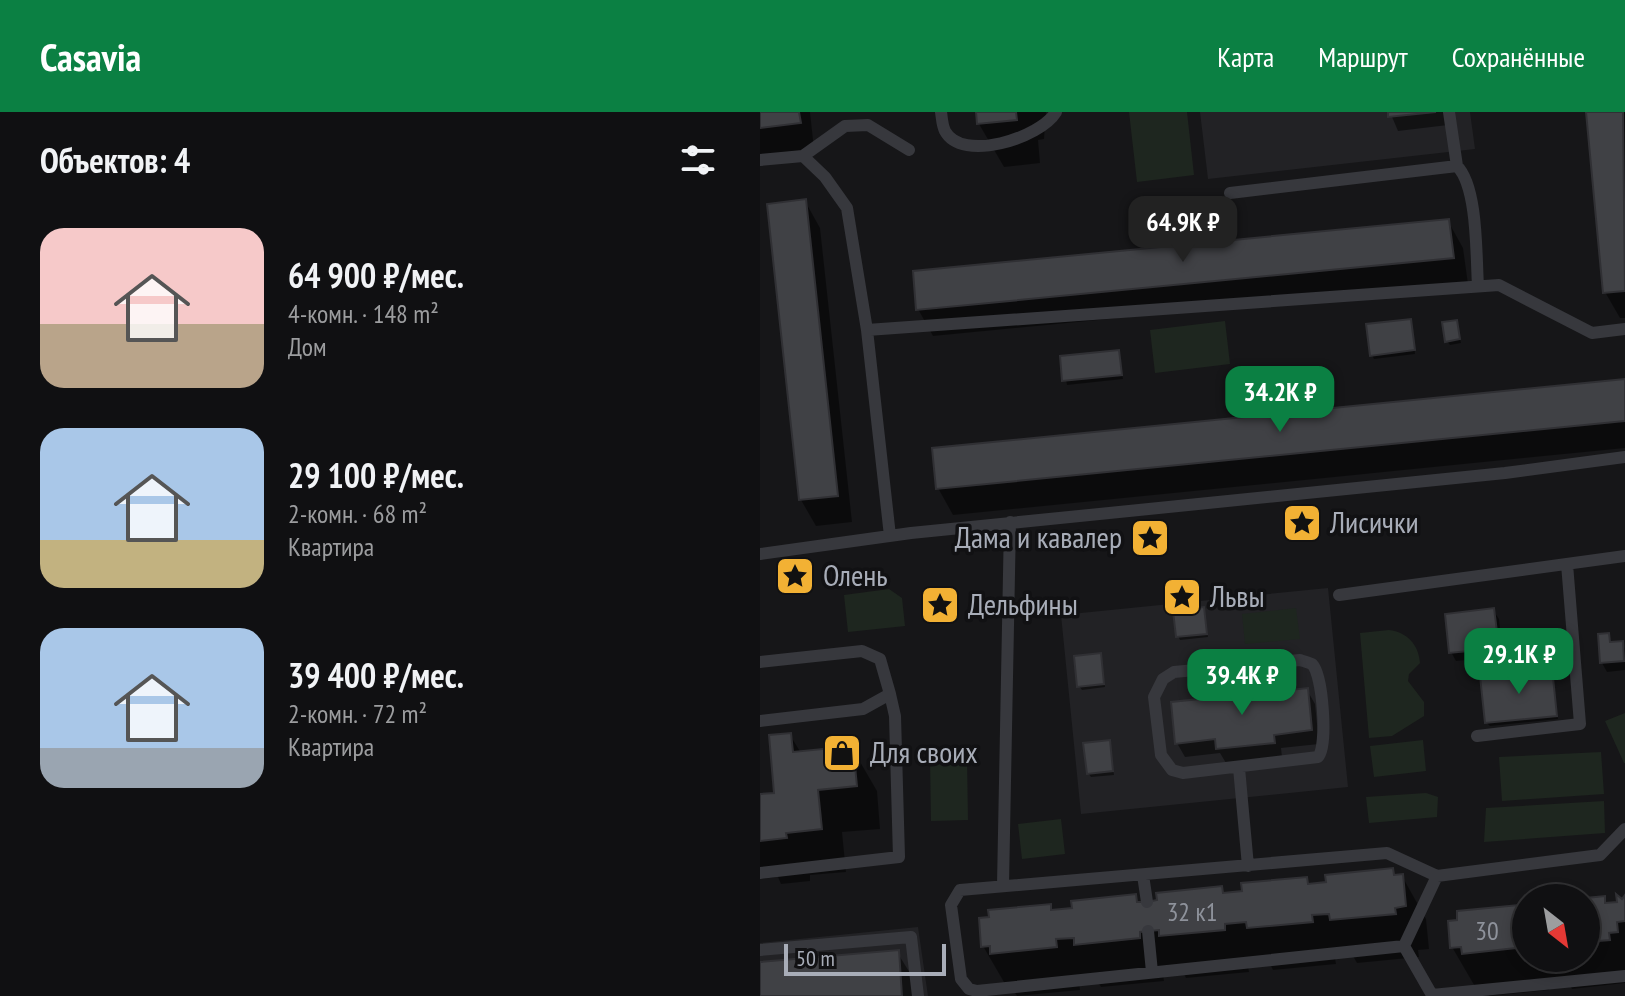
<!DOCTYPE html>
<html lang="ru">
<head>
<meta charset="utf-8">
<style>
  body { margin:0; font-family:"PT Sans Narrow",sans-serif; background:#1e1e20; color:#f1f3f6; height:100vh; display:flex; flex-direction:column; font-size:30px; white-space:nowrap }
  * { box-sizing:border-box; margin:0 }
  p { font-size:26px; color:#9c9d9f }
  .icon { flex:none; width:44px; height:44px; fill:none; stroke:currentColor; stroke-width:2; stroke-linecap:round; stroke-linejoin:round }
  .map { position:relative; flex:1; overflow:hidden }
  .details { display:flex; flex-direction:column; background:#101012; width:760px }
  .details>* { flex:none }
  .needle { width:52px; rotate:149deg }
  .controls { position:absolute; left:752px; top:772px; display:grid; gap:16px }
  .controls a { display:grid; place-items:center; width:88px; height:88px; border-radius:50%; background:#101012; box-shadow:0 4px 12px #0003,0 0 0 2px #303032; font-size:40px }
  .scale { position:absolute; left:24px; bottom:20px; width:162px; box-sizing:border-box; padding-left:8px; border:4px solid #a8adb8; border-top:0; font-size:22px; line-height:28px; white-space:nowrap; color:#a8adb8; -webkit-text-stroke:6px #111113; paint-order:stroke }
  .price { position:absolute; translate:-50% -68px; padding:0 18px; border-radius:16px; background:#0b8043; color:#fff; font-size:26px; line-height:52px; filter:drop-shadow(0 2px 4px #0008) }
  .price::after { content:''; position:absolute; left:50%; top:48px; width:24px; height:18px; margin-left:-12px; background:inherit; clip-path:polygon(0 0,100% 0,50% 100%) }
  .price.on { background:#222; color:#fff }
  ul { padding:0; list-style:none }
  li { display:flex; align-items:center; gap:24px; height:200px; padding:0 40px }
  li span { display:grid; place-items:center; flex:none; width:224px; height:160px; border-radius:24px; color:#555 }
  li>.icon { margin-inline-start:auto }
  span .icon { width:96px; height:96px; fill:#fffc; stroke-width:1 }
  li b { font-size:34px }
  h2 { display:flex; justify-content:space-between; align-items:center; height:96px; padding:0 40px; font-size:34px }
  header { display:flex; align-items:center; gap:48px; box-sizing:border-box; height:112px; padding:0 40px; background:#0b8043; color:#fff }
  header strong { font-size:38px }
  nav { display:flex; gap:44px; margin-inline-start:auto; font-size:28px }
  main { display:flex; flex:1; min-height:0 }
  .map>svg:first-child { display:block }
</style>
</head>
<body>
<header>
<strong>Casavia</strong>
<nav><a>Карта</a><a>Маршрут</a><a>Сохранённые</a></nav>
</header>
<main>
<section class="details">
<h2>Объектов: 4<svg class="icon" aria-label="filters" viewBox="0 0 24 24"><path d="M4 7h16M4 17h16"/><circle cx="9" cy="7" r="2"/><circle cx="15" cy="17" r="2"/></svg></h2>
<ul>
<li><span style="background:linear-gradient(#f6c9c9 60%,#b9a48a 0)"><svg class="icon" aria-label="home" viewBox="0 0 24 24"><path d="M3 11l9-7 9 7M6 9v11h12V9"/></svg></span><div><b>64 900 ₽/мес.</b><p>4-комн. · 148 m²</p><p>Дом</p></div></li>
<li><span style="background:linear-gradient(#a9c7e8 70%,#c2b280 0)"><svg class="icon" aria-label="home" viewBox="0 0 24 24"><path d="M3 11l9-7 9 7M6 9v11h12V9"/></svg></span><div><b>29 100 ₽/мес.</b><p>2-комн. · 68 m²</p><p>Квартира</p></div></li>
<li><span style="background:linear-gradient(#a9c7e8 75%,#9aa5b1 0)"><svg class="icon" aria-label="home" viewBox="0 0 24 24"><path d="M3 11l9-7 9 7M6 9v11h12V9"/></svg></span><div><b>39 400 ₽/мес.</b><p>2-комн. · 72 m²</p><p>Квартира</p></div></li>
</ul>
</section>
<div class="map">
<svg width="865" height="884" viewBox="0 0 865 884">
  <rect width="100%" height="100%" fill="#161618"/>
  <!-- built -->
  <path fill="#222225" d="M440,0H710L715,37L448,67Z
    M568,476L588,675L321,702L301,503Z
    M158,815L168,884H0V831Z"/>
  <!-- green -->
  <path fill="#1e261f" d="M369,0H427L434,63L377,70Z
    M465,209L470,252L395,261L390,218Z
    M129,477L142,486L145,514L88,520L84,483Z
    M536,496L540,527L485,532L482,502Z
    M629,518C647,520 659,533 660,551L649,562L648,569L664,590V604L632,624L609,626L600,521Z
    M865,601V651H864L845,609Z
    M663,628L666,659L614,665L610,634Z
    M841,640L844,682L742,689L739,645Z
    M207,645L208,708L171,709L170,646Z
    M666,681L678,685L677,705L609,711L606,685Z
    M844,689L845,721L724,730L726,696Z
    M301,707L305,742L262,747L258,712Z"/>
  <!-- shadow -->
  <path fill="#0007" d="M0,0H50L54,37L0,43Z
    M218,0H286L284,27L278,28L280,51L244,55L219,12Z
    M630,0H687L688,13L638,19Z
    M828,0H865V206H860L845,180Z
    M45,89L60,116L92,410L56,414L41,388Z
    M688,109L703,136L708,172L173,224L158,197Z
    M696,210L701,231L690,233L687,229Z
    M652,213L655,242L614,247L612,243Z
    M358,240L363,267L307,273L302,246Z
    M865,269V336L193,403L178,376Z
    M443,497L448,525L420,528L418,524Z
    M733,498L739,507L743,544L696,549L691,540Z
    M848,523L853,532L862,531L865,537V558L847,560L842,551L840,524Z
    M340,543L345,575L322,578L319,574Z
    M791,558L798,607L730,614L727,611Z
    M490,576L494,584L547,578L555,592L559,632L521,636L522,645L466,651L460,641L425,645L417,631Z
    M30,623L41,641L92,636L117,679L120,717L82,720L86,760L50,763V769L21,772L18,765L0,767V684L17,682Z
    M349,630L354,663L331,665L328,661Z
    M632,758L636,764H642L666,807L669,837L658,838L659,845L597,851L593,844L575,846L576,852L513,858L510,852L488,854L489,860L426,866L423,860L403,862L404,869L341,875L337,868L319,870L320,878L257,884L253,877H248L223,834L290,794L293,800L375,785L379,792L461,776L465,782L546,767L550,774Z
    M843,786L847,793L865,786V871L812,877L808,869L788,871L789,878L729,884L725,877L717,878L692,835L758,795L766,801V846H826V788Z
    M137,840L153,866L154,884H0V852Z"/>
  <!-- building -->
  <path fill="#404145" stroke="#303034" stroke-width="2" d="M0,0H39L41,11L0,16Z
    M216,0H256L257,8L217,12Z
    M628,0H676L628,5Z
    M826,0H863L865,179L843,181Z
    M46,87L78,384L39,388L7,92Z
    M689,107L694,146L156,198L153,159Z
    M651,207L655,238L610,244L606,212Z
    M697,208L700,227L685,230L682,210Z
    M359,238L362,263L302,269L300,244Z
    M865,267V309L176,377L172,336Z
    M444,495L447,522L416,525L413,499Z
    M734,496L739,536L689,541L685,502Z
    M849,521L850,530L863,529L864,549L840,551L838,522Z
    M341,541L344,572L317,575L314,544Z
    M792,556L797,604L725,611L720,564Z
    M491,574V582L548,576L552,618L514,623L515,631L456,637L455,627L415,632L411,590L468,584L467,576Z
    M31,621L33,640L93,634L97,674L58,678L62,717L26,721L27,726L0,729V682L14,681L9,623Z
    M350,628L353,659L327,662L323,631Z
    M633,756L634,763L643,762L646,794L635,796L636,802L570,808L569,802L552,803L553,810L487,816L486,810L465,812V818L399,824V818L380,820V826L314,833V826L296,827L297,835L230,842V834L221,835L219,806L229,805L228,798L291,792V798L312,796L311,789L376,782L377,790H387L397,788L396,781L462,774L463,781L482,779L481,771L547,765L548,772L566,770L565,763Z
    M856,782L862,787L865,783V809L857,810L858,820L849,821L850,828L826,830V786L845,784V791L857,790Z
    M759,793L760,800L766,799L765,835L702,842L701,835L690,836L688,809L697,808V799Z
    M139,838L142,884H0V850Z"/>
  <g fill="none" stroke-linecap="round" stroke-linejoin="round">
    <!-- service -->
    <path stroke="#37383d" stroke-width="12" d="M181,0C182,6 182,13 185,19C202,51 280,26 296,0
      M689,0L697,54
      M43,44L65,65L87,96L107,218L130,424
      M0,48L43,44L85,14L108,13L149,38
      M470,81L697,54C718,75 716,144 718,174
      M107,218L739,173L832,221L865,217
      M0,442L151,421L745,361L865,345
      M579,483L865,444
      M540,548C543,549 550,551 552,552C563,563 568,634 558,645L423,661L412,658L401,643L394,585L403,567L414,560Z
      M0,550L102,539L120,547L130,582L103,597L0,609
      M717,624L820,612L807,452
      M479,656L488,754
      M0,761L139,745L135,604L130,582
      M383,763L387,790
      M677,764L644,834L217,879L209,877L201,867L191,793L200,778L627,741L677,764L840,743L865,717
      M243,773L250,410
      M388,819L392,860
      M644,834L672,883L865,864
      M0,838L151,825L158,884"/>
  </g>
  <!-- icons -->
  <defs>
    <symbol id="sight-square" viewBox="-11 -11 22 22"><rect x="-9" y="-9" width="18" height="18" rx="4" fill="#f2b134" stroke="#111113"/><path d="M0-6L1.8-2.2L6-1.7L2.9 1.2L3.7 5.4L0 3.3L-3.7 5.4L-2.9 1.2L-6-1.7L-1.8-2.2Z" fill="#111"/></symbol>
    <symbol id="shop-square" viewBox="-11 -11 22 22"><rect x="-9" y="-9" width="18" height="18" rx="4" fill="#f2b134" stroke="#111113"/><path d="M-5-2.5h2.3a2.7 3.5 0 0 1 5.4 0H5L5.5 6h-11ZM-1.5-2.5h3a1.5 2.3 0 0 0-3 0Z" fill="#111"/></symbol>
  </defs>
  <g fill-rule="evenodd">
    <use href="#sight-square" x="520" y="389" width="44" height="44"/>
    <use href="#sight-square" x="368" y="404" width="44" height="44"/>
    <use href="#sight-square" x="13" y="442" width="44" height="44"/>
    <use href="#sight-square" x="400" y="463" width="44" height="44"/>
    <use href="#sight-square" x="158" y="471" width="44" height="44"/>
    <use href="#shop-square" x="60" y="619" width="44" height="44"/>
  </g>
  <g text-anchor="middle" stroke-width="7" stroke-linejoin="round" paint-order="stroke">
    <!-- number labels -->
    <g font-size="26" fill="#8e929b">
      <text x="432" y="809">32 к1</text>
      <text x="727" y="828">30</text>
    </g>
    <!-- poi labels -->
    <g font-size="30" fill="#a8adb8" stroke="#111113" text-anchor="start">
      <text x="570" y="421">Лисички</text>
      <text x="362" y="436" text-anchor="end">Дама и кавалер</text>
      <text x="63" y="474">Олень</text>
      <text x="450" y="495">Львы</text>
      <text x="208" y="503">Дельфины</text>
      <text x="110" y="651">Для своих</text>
    </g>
  </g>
</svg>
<div class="controls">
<a><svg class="needle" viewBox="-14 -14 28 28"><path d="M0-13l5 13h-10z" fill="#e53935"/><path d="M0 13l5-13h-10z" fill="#9c9d9f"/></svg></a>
</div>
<div class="scale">50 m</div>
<b class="price on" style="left:423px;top:152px">64.9K ₽</b>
<b class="price" style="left:520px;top:322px">34.2K ₽</b>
<b class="price" style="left:759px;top:584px">29.1K ₽</b>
<b class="price" style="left:482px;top:605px">39.4K ₽</b>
</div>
</main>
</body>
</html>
